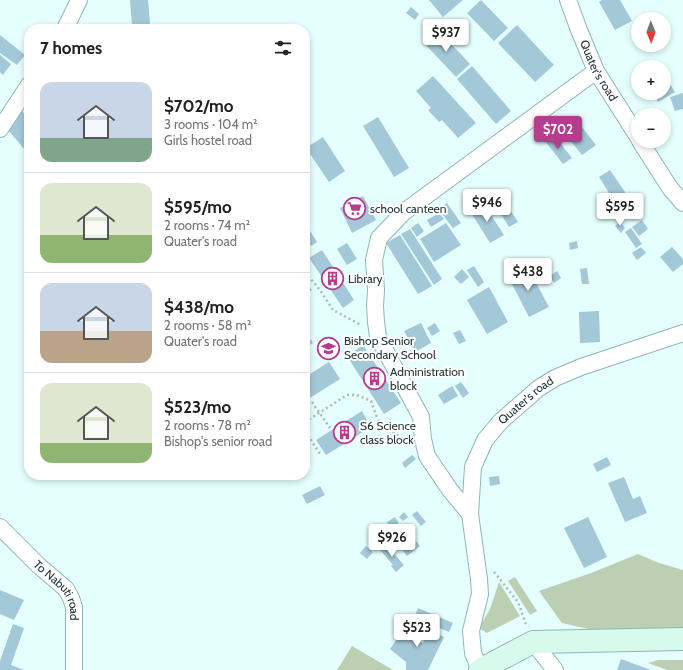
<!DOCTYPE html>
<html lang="en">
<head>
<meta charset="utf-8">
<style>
  body { margin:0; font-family:Cabin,sans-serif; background:#f6f6f6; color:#202124; height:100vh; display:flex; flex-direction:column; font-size:15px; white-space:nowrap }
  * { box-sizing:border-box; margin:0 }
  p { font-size:13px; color:#757577 }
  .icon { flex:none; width:22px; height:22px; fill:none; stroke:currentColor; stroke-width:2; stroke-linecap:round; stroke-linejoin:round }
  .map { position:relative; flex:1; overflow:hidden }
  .side { position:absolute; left:24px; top:24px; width:286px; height:456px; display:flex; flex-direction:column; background:#fff; border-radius:16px; box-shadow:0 2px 6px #0003 }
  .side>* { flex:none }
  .needle { width:26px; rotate:179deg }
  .tools { position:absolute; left:631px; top:12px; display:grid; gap:8px }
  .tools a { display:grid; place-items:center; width:40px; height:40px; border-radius:50%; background:#fff; box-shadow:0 2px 6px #0003; font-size:20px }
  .price { position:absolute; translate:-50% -34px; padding:0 9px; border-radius:4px; background:#fff; color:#222; font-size:13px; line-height:26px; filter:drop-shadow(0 1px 2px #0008) }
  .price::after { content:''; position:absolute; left:50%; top:24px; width:12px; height:9px; margin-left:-6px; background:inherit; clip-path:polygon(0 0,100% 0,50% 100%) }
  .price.selected { background:#b63c8e; color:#fff }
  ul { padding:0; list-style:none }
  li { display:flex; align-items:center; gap:12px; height:100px; padding:0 16px }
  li+li { border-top:1px solid #e0e0e0 }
  li span { display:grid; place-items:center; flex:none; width:112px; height:80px; border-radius:12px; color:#555 }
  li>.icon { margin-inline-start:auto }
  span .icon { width:48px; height:48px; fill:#fffc; stroke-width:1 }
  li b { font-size:17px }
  h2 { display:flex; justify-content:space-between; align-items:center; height:48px; padding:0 16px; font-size:17px }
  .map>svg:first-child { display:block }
</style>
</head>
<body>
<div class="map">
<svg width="683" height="670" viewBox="0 0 683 670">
  <rect width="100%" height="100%" fill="#e5fffe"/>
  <!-- green -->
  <path fill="#bccfb3" d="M638,554L659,563L683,570V632L619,636L562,623L539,591L591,573Z
    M515,577L537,611L530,615L508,581Z
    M499,582L520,616L487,633L479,628L490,609Z
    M352,646L393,670H337Z
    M658,660H683V670H667L648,663Z"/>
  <!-- building -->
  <path fill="#a3c8d7" d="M130,0H148L150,24L132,26Z
    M429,0H463L443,17Z
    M481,0L508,28L494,41L467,13Z
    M602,0H620L632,21L615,30L599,2Z
    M411,7L419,14L415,20L406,13Z
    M517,25L554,65L535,82L498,43Z
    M437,29L470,64L456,77L423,42Z
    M0,35L25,55L17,65L0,53Z
    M0,55L11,64L3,75L0,72Z
    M472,66L511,111L496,124L457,79Z
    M664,75L675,92L658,102L653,93H664Z
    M433,76L476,123L458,138L442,120L439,122L428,110L431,108L416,91Z
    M683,93V109L675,111L670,97Z
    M22,111L29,119V155L4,125Z
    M378,117L409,168L394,177L363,126Z
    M574,117L596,145L582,155L560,128Z
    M554,135L572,158L563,164L545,141Z
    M323,137L345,171L329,182L306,148Z
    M610,170L629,198L617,206L599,177Z
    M499,193L518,222L509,227L491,198Z
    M363,196L376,220L352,233L340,208Z
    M447,203L461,223L453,228L438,209Z
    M483,203L504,235L490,243L470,211Z
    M439,213L444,219L431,227L427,220Z
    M642,220L648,229L639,236L632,227Z
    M620,222L625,228L621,233L615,226Z
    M305,223L317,242L311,246L305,237Z
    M418,223L424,231L417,237L411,228Z
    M446,223L461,245L434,262L420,239Z
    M631,228L642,244L636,248L625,232Z
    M410,229L442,279L434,285L401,234Z
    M400,235L432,286L418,294L386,243Z
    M305,239L310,247L305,250Z
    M577,241L578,248L570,250L569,243Z
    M347,243L357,259L347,265L337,249Z
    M641,247L646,253L637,260L632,253Z
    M672,247L683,259V264L673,272L660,257Z
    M322,250L354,300L343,308L309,258Z
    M474,266L484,282L478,287L467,270Z
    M527,266L549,307L529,317L508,276Z
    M587,268L589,284H582L580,269Z
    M462,269L469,277L461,284L454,277Z
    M557,271L561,278L554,283L550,276Z
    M305,282L312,290L305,295Z
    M489,287L508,322L487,334L467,300Z
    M599,311L600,342L580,343L579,312Z
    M421,323L431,343L415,352L404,331Z
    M435,323L440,331L432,336L427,328Z
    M460,330L466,341L459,344L453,333Z
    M305,331L313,343L305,348Z
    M363,345L401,403L384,414L347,356Z
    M305,362L309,371L305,373Z
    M329,362L340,379L305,401V377Z
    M461,382L469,393L463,398L455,386Z
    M452,386L458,396L444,404L438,395Z
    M362,411L371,427L326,455L316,440Z
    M412,455L416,459L405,468L402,463Z
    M607,457L611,465L597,472L593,464Z
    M499,476L500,484L490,486L489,477Z
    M624,477L633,499L640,496L647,513L625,522L608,483Z
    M320,486L325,495L307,504L302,495Z
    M417,511L426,522L421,526L412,515Z
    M404,512L408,517L403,521L399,517Z
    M395,517L399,523L390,528L387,522Z
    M588,517L607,557L584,568L564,528Z
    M407,530L420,546L407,556L395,540Z
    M386,545L404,565L396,572L391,566L393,565L380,550Z
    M366,546L373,552L367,559L360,553Z
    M0,590L24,600L14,620L0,614Z
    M418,608L453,623L449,632L414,618Z
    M409,621L444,637L428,670H406V662L390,649L402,632L423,643L426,637L405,629Z
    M13,624L24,628L11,665L24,670H0V661Z
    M621,659L651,670H617Z"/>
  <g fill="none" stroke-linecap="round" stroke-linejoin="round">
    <defs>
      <g id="street">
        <path id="s1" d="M568,0L579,30L596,71L638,137"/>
        <path d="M65,29L79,0"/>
        <path d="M0,129L29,85"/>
        <path d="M640,141L670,188L683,203"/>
        <path d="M470,514L450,490L427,456L423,439L421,417L378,337L376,322L375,306L376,290L374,260L379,238L404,212L596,71"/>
        <path id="s2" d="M0,527L38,565L66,589L71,598L74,607V670"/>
        <path d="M533,642L555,670"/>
        <path id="s3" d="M480,670L473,653L471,631L480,594L479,579L470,514L473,467L485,440L501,421L539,388L555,378L581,367L683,333"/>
      </g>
      <path id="secondary" d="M480,670L533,642L683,639"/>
    </defs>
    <!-- street casing -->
    <use href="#street" stroke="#8db7b6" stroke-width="18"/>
    <!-- secondary casing -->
    <use href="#secondary" stroke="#8db7b6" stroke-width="24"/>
    <!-- path -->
    <path stroke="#a6bdbc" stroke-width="2.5" stroke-dasharray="2 3" stroke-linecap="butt" d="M305,272L320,290L333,310L361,325
      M312,402L330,428
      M305,422L347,395H357L371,401L379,423L410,444
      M305,431L320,454
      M494,572L518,602L527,627"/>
    <!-- street -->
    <use href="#street" stroke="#fff" stroke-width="16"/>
    <!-- secondary -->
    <use href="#secondary" stroke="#d8faed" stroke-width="22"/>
  </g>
  <!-- icons -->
  <defs>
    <symbol id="supermarket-ring" viewBox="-11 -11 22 22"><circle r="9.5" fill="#fff" stroke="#b63c8e" stroke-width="1.5"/><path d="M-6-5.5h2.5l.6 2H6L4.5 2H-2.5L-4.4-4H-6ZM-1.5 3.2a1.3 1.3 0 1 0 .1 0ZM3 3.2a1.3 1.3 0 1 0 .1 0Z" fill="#b63c8e"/></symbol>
    <symbol id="building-ring" viewBox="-11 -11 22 22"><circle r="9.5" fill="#fff" stroke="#b63c8e" stroke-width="1.5"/><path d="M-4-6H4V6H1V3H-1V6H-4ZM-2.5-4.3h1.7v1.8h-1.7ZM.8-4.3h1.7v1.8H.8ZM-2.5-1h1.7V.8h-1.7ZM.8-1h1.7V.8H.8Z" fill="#b63c8e"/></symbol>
    <symbol id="school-ring" viewBox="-11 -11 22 22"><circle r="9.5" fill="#fff" stroke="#b63c8e" stroke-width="1.5"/><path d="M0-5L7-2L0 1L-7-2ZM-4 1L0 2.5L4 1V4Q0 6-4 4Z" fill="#b63c8e"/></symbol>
  </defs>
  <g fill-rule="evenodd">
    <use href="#supermarket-ring" x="342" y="196" width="25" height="25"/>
    <use href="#building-ring" x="320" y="266" width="25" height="25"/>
    <use href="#school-ring" x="316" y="336" width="25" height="25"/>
    <use href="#building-ring" x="362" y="366" width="25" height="25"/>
    <use href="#building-ring" x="332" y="420" width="25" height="25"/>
  </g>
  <g text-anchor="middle" stroke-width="4" stroke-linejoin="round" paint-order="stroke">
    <!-- street labels -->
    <g font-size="12" fill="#243535" stroke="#fff">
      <text dy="4" stroke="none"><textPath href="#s1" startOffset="77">Quater's road</textPath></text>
      <text dy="4" stroke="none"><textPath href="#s3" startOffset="293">Quater's road</textPath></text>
      <text dy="4" stroke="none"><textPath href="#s2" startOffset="87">To Nabuti road</textPath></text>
    </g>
    <!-- poi labels -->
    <g font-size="12" fill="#243535" stroke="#fff" text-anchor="start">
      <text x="370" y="213">school canteen</text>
      <text x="348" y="283">Library</text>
      <text x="344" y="345">Bishop Senior<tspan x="344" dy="14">Secondary School</tspan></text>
      <text x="390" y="376">Administration<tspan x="390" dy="14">block</tspan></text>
      <text x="360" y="430">S6 Science<tspan x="360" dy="14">class block</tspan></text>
    </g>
  </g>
</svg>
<div class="tools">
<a><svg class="needle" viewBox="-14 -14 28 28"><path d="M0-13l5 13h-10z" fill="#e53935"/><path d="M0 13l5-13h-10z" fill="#757577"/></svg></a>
<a>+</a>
<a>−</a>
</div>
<b class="price" style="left:446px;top:53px">$937</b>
<b class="price selected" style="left:558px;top:150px">$702</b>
<b class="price" style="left:487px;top:223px">$946</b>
<b class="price" style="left:620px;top:227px">$595</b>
<b class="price" style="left:528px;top:292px">$438</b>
<b class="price" style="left:392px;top:558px">$926</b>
<b class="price" style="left:417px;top:648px">$523</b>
<section class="side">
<h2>7 homes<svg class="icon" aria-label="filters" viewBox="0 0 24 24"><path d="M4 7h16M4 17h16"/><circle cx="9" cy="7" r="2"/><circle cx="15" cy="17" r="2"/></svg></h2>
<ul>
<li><span style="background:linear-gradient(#c9d6e8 70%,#7fa58c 0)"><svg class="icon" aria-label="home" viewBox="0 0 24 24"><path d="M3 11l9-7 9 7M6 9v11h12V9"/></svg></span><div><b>$702/mo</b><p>3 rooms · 104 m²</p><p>Girls hostel road</p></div></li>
<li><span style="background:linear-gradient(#dfe7d0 65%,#8fb573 0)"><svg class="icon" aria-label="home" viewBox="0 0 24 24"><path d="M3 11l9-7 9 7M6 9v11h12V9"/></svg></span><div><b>$595/mo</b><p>2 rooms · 74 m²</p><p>Quater's road</p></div></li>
<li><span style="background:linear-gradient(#c9d6e8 60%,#b9a48a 0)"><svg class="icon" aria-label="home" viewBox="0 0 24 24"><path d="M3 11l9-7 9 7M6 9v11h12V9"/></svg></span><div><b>$438/mo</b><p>2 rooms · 58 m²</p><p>Quater's road</p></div></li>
<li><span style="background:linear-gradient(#dfe7d0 75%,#8fb573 0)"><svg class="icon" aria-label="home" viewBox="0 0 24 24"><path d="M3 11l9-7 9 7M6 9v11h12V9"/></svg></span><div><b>$523/mo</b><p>2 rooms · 78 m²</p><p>Bishop's senior road</p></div></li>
</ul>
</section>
</div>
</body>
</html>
